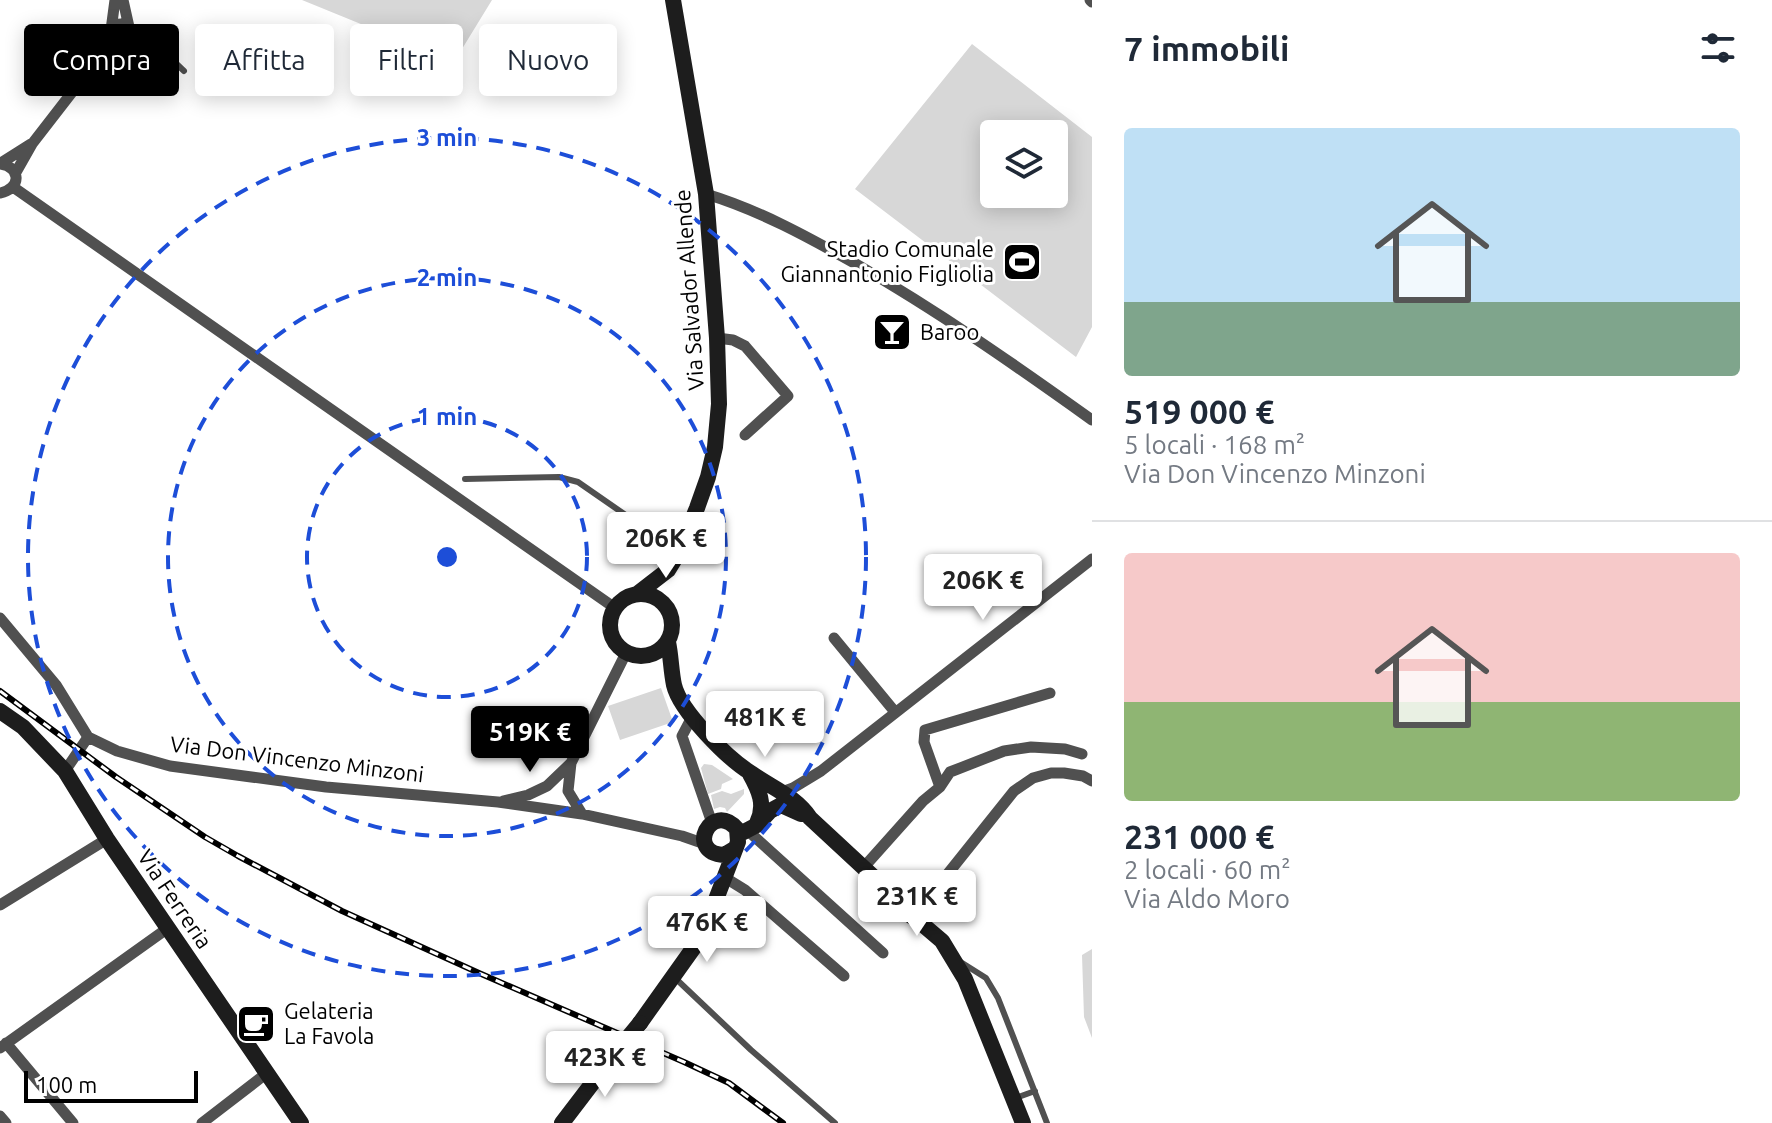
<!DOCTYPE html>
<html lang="it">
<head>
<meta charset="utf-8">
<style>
  body { margin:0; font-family:Ubuntu,sans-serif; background:#f6f6f7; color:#1f2937; height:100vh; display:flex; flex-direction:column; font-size:30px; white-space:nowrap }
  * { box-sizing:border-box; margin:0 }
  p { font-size:26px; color:#747a83 }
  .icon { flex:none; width:44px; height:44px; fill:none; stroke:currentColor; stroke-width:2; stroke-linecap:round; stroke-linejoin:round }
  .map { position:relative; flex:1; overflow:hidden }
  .panel { display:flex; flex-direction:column; background:#fff; width:680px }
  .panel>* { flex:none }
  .guide { position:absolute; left:24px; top:24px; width:760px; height:72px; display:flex; gap:16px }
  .controls { position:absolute; left:980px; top:120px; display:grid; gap:16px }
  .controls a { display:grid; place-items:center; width:88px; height:88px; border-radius:8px; background:#fff; box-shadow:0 4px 20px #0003; font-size:40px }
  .scale { position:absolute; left:24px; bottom:20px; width:174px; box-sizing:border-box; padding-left:8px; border:4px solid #000; border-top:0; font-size:22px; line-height:28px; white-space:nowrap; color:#000; -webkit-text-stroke:6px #fff; paint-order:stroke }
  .price { position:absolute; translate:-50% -68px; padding:0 18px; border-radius:8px; background:#fff; color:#222; font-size:26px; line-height:52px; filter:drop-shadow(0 2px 4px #0008) }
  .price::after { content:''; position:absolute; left:50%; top:48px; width:24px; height:18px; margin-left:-12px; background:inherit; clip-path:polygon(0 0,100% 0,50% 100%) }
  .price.active { background:#000; color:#fff }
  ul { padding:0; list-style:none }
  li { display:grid; align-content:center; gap:16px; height:424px; padding:0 32px }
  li+li { border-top:2px solid #e0e1e3 }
  li span { display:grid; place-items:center; height:248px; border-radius:8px; color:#555 }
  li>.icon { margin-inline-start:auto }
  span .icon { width:144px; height:144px; fill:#fffc; stroke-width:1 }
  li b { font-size:34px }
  h2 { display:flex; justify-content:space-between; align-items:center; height:96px; padding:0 32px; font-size:34px }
  .chip { padding:0 28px; border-radius:8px; background:#fff; box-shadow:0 4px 20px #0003; font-size:28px; line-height:72px }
  .chip.active { background:#000; color:#fff }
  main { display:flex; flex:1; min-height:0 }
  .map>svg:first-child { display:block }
</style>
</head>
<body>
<main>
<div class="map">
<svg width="1092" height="1123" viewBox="0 0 1092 1123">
  <rect width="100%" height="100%" fill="#fff"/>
  <!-- green -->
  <path fill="#d7d7d7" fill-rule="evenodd" d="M302,0H492L454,62Z
    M972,44L1092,137V327L1076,357L855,189ZM994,134H1054V194H994Z
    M661,688L673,722L620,740L608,706Z
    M704,764L712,765L733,779L722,784L721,789L708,794L701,768Z
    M744,789V794L727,812L725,808L720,807L714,809L711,795L722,791L731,794Z
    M1092,949V1038L1084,1017L1082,955Z"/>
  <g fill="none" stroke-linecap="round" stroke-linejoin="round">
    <!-- lane -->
    <path stroke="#505050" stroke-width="6" d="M131,30L161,49L184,71
      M125,45L157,56L174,65
      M465,479L559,477L578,482L679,552
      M959,961L986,978L998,998L1047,1123
      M674,977L751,1050L835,1123
      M1013,1099L1035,1091"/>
    <!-- street -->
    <path stroke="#505050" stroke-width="11" d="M123,0L129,27
      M1090,0L1092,2
      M110 35a11 11 0 1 1 22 0a11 11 0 1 1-22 0Z
      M111,30L115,0
      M93,67L121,46
      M1,163L31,144
      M0,164C22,167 21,189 0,193
      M15,174L32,144L87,73L109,35
      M13,187L615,608
      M706,194C759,210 808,237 856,264C938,311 1015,365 1092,420
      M717,338L733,340L745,346L788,396L745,435
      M0,618L56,685L88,737
      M834,638L895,712
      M692,717L682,736L712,823
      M65,771L88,737L117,751L170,766L326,787L498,802L582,814L682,836L705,844
      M940,787L924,742L925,730L1050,693
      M782,792L793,788L821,771L1092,559
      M503,801L528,795L547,786L571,763
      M582,814L568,791L571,763L626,653
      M747,830L883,953
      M864,867L923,801L940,787L950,772L1004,751L1031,747L1065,749L1082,754
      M724,877L745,890L844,976
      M918,893L941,881
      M930,904L942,881L1014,791L1033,778L1051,773H1064L1083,776L1092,781
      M0,905L107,839
      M6,1043L73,1123
      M0,1048L168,928
      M0,1116L6,1123
      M202,1123L267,1073"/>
    <!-- secondary -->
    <path stroke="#1d1d1d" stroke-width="16" d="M610 625a31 31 0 1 1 62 0a31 31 0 1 1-62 0Z
      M637,594L668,570L679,552L697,508L708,477L715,447L719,404L717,338L706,194L673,0
      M668,642C671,656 671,671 674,685C680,711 728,759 751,773C772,788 795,796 810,818L906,907
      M0,711L23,727L65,771L107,839L301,1123
      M750,774C759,790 766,805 757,823
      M738,835L757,825L770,811L781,805L801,814
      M906 906a12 12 0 1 1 24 0a12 12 0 1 1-24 0Z
      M915,918L942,941L965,979L1023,1123
      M640,1023L702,936L738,842L737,829C711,800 685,853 724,855L734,849
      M562,1123L617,1051"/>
    <defs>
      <path id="rail" d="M0,691L116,777L205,837L238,856L342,911L479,973L684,1062L729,1083L783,1123"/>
    </defs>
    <!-- rail casing -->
    <use href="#rail" stroke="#000" stroke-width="6"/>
    <!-- rail -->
    <use href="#rail" stroke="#fff" stroke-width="3" stroke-dasharray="9" stroke-linecap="butt"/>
    <!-- secondary-bridge -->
    <path stroke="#1d1d1d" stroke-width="16" d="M617,1051L640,1023"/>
  </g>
  <!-- distance rings -->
  <g fill="none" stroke="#1d4ed8" stroke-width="4" stroke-dasharray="14 10">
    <circle cx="447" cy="557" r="140"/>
    <circle cx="447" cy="557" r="279"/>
    <circle cx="447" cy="557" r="419"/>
  </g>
  <!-- icons -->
  <defs>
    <symbol id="stadium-square" viewBox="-11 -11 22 22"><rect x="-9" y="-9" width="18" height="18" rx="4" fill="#000" stroke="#fff"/><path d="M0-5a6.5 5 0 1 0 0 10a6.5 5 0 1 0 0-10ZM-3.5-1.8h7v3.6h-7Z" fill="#fff"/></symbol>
    <symbol id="bar-square" viewBox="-11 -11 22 22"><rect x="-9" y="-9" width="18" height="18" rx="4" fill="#000" stroke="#fff"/><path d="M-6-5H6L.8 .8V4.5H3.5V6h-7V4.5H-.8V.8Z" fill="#fff"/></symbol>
    <symbol id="cafe-square" viewBox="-11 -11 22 22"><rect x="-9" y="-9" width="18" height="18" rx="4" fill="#000" stroke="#fff"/><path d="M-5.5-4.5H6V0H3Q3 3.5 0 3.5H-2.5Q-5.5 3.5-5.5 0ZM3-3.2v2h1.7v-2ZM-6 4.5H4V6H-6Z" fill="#fff"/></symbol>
  </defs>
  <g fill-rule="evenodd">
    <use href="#stadium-square" x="1000" y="240" width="44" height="44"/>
    <use href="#bar-square" x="870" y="310" width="44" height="44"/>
    <use href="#cafe-square" x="234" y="1002" width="44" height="44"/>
  </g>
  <g text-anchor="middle" stroke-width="6" stroke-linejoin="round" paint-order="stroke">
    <!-- poi labels -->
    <g font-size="22" fill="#000" stroke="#fff" text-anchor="start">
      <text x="994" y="257" text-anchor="end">Stadio Comunale<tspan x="994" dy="25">Giannantonio Figliolia</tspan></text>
      <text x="920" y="340">Baroo</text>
      <text x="284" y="1019">Gelateria<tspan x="284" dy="25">La Favola</tspan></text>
    </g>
    <!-- street labels -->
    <g font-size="22" fill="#000" stroke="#fff">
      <text transform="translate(689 290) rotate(-94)" y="8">Via Salvador Allende</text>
      <text transform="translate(297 759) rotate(7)" y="8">Via Don Vincenzo Minzoni</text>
      <text transform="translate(175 899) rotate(56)" y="8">Via Ferreria</text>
    </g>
  </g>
  <circle cx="447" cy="557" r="12" fill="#1d4ed8" stroke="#fff" stroke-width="4"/>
  <g font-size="24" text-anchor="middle" font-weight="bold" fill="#1d4ed8" stroke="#fff" stroke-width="6" stroke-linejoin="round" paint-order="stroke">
    <text x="447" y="146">3 min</text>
    <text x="447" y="286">2 min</text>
    <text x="447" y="425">1 min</text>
  </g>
</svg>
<div class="controls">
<a><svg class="icon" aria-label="layers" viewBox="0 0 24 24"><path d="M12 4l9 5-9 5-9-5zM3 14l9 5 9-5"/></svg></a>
</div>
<div class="scale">100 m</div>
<b class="price" style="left:666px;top:580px">206K €</b>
<b class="price" style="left:983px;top:622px">206K €</b>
<b class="price" style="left:765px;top:759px">481K €</b>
<b class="price active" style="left:530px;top:774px">519K €</b>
<b class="price" style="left:917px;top:938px">231K €</b>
<b class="price" style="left:707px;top:964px">476K €</b>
<b class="price" style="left:605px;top:1099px">423K €</b>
<div class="guide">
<a class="chip active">Compra</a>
<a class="chip">Affitta</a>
<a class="chip">Filtri</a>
<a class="chip">Nuovo</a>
</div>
</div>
<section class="panel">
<h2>7 immobili<svg class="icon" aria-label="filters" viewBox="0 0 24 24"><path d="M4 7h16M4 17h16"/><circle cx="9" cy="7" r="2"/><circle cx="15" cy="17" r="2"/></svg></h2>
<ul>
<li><span style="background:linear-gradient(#bfe0f5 70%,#7fa58c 0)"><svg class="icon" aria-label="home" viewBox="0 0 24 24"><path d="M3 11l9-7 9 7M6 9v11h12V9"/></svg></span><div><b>519 000 €</b><p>5 locali · 168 m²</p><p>Via Don Vincenzo Minzoni</p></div></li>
<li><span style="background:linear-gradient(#f6c9c9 60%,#8fb573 0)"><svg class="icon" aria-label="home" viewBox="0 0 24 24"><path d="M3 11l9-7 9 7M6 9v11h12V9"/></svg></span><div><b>231 000 €</b><p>2 locali · 60 m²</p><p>Via Aldo Moro</p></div></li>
</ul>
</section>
</main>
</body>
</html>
